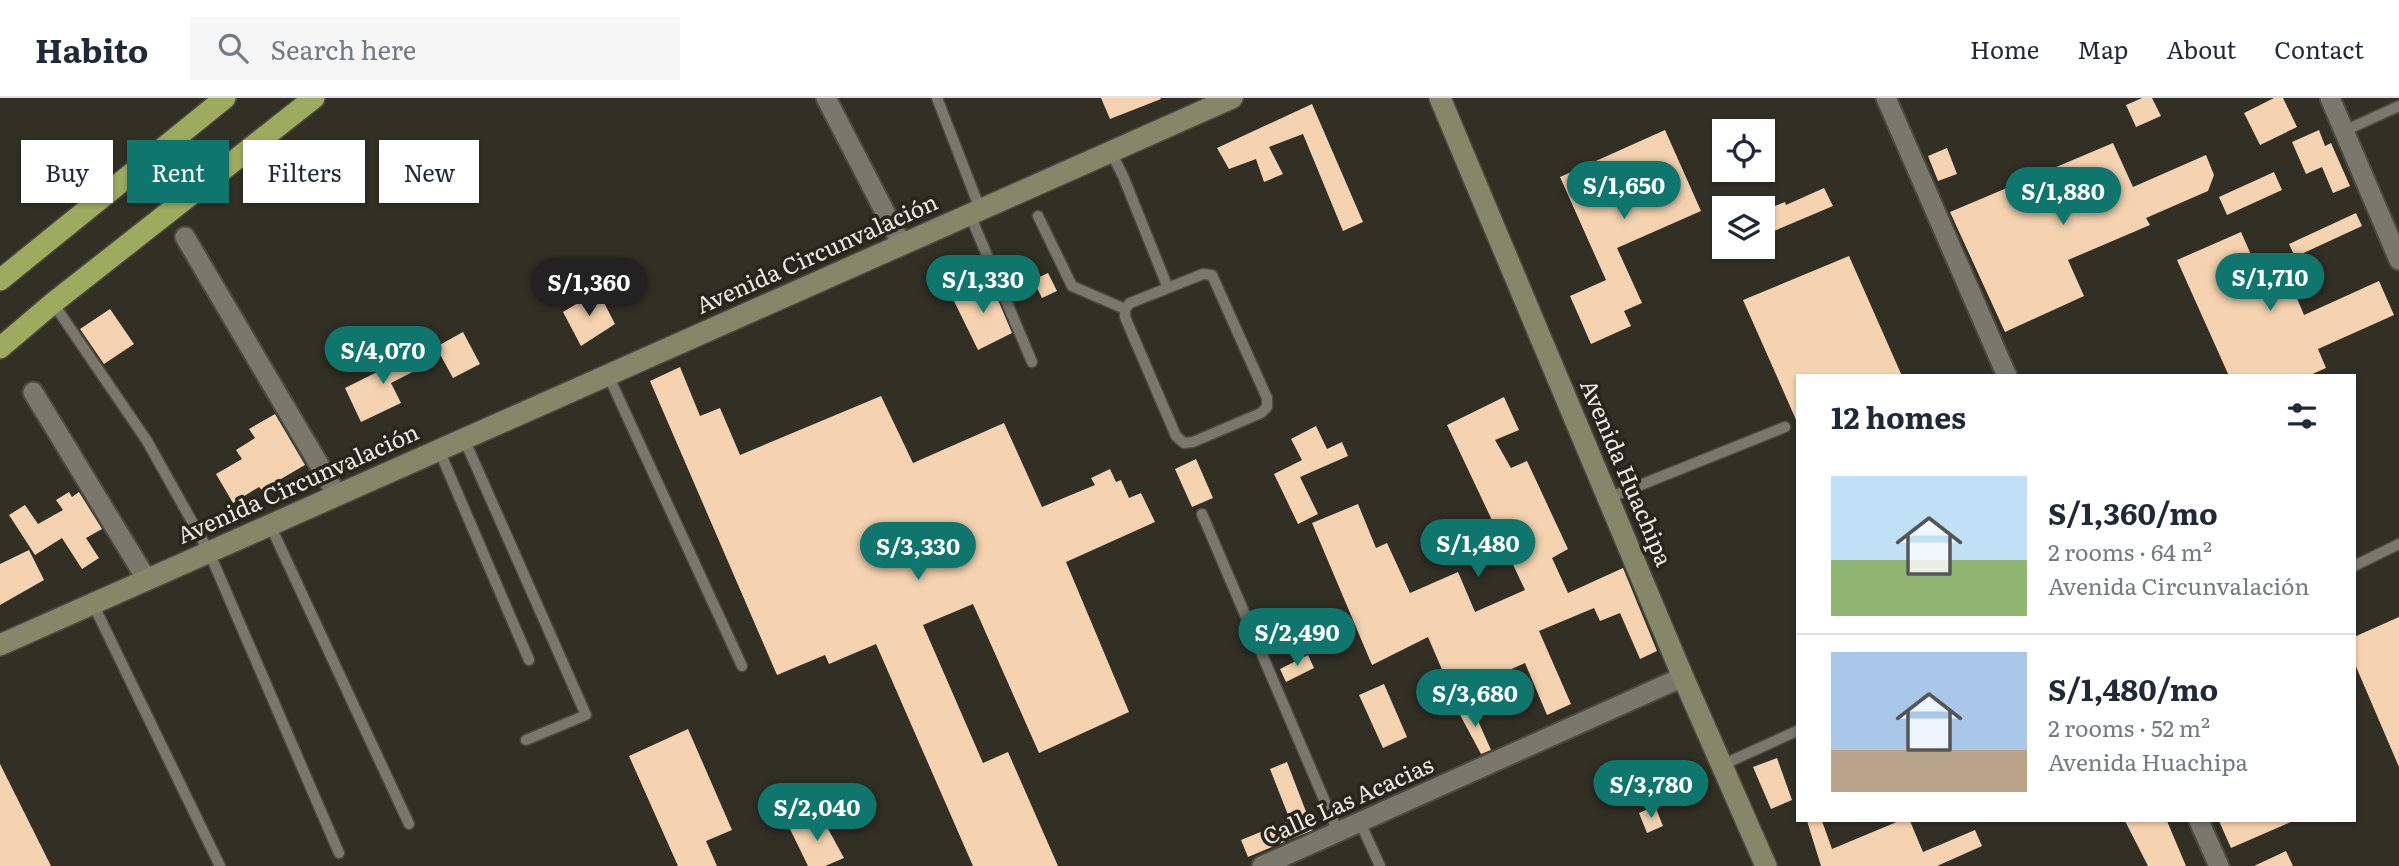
<!DOCTYPE html>
<html lang="en">
<head>
<meta charset="utf-8">
<style>
  body { margin:0; font-family:Literata,serif; background:#f6f6f7; color:#1f2937; height:100vh; display:flex; flex-direction:column; font-size:26px; white-space:nowrap }
  * { box-sizing:border-box; margin:0 }
  p { font-size:23px; color:#747a83 }
  .icon { flex:none; width:38px; height:38px; fill:none; stroke:currentColor; stroke-width:2; stroke-linecap:round; stroke-linejoin:round }
  .map { position:relative; flex:1; overflow:hidden }
  .side { position:absolute; left:1796px; top:276px; width:560px; height:448px; display:flex; flex-direction:column; background:#fff; border-radius:0px; box-shadow:0 2px 5px #0004 }
  .side>* { flex:none }
  .guide { position:absolute; left:21px; top:42px; width:665px; height:63px; display:flex; gap:14px }
  .fabs { position:absolute; left:1712px; top:21px; display:grid; gap:14px }
  .fabs a { display:grid; place-items:center; width:63px; height:63px; border-radius:0px; background:#fff; box-shadow:0 2px 5px #0004; font-size:35px }
  .price { position:absolute; translate:-50% -60px; padding:0 16px; border-radius:24px; background:#0f766e; color:#fff; font-size:23px; line-height:46px; filter:drop-shadow(0 2px 4px #0008) }
  .price::after { content:''; position:absolute; left:50%; top:42px; width:21px; height:16px; margin-left:-10px; background:inherit; clip-path:polygon(0 0,100% 0,50% 100%) }
  .price.on { background:#222; color:#fff }
  ul { padding:0; list-style:none }
  li { display:flex; align-items:center; gap:21px; height:175px; padding:0 35px }
  li+li { border-top:2px solid #e0e1e3 }
  li span { display:grid; place-items:center; flex:none; width:196px; height:140px; border-radius:0px; color:#555 }
  li>.icon { margin-inline-start:auto }
  span .icon { width:84px; height:84px; fill:#fffc; stroke-width:1 }
  li b { font-size:30px }
  h2 { display:flex; justify-content:space-between; align-items:center; height:84px; padding:0 35px; font-size:30px }
  .tag { padding:0 24px; border-radius:0px; background:#fff; box-shadow:0 2px 5px #0004; font-size:24px; line-height:63px }
  .tag.on { background:#0f766e; color:#fff }
  header { display:flex; align-items:center; gap:42px; box-sizing:border-box; height:98px; padding:0 35px; background:#fff; border-bottom:2px solid #e0e1e3 }
  header strong { font-size:33px }
  nav { display:flex; gap:38px; margin-inline-start:auto; font-size:24px }
  .search { width:490px; height:63px; background:#f6f6f7; display:flex; align-items:center; gap:18px; box-sizing:border-box; padding:0 24px; border-radius:0px; color:#747a83; font-size:26px }
  .map>svg:first-child { display:block }
</style>
</head>
<body>
<header>
<strong>Habito</strong>
<div class="search"><svg class="icon" aria-label="search" viewBox="0 0 24 24"><circle cx="10" cy="10" r="6"/><path d="M15 15l6 6"/></svg>Search here</div>
<nav><a>Home</a><a>Map</a><a>About</a><a>Contact</a></nav>
</header>
<div class="map">
<svg width="2399" height="768" viewBox="0 0 2399 768">
  <rect width="100%" height="100%" fill="#322f25"/>
  <!-- building -->
  <path fill="#f5d3b0" d="M1101,0H1160L1161,1L1110,21Z
    M2142,0H2152L2161,18L2136,29L2126,7Z
    M2274,0H2283L2297,29L2260,47L2244,15Z
    M1312,6L1363,124L1343,133L1303,36L1269,49L1283,76L1264,84L1256,61L1229,71L1217,50Z
    M1665,32L1701,113L1617,150L1642,205L1624,213L1631,228L1591,246L1570,198L1606,182L1560,79Z
    M2319,32L2325,48L2331,45L2350,88L2333,95L2322,69L2306,76L2292,44Z
    M2113,45L2133,89L2206,57L2214,77L2208,93L2146,120L2150,127L2068,162L2084,198L2005,234L1950,114Z
    M1947,50L1957,76L1938,83L1928,58Z
    M2274,74L2282,92L2227,117L2219,99Z
    M1824,90L1833,108L1762,138V113L1785,104L1786,107Z
    M2356,115L2362,128L2295,159L2289,146Z
    M2241,134L2260,177L2283,167L2304,217L2379,183L2394,217L2318,251L2326,270L2308,278H2229L2177,162Z
    M1849,158L1902,278H1797V324L1743,202Z
    M1048,175L1057,193L1042,200L1033,182Z
    M990,183L1012,235L978,252L953,201Z
    M598,193L615,226L581,248L563,214Z
    M110,211L134,246L104,266L80,231Z
    M463,234L480,266L453,280L436,249Z
    M425,250L432,264L391,285L401,305L361,324L345,290Z
    M680,269L700,318L720,310L740,357L881,298L913,365L1004,325L1042,409L1095,387L1091,380L1110,371L1116,384L1121,382L1129,400L1141,395L1155,424L1066,464L1129,614L1039,655L973,506L923,527L983,665L1008,654L1058,768H973L876,546L829,566L825,557L777,577L650,283Z
    M1504,299L1519,332L1495,342L1511,370L1527,363L1568,451L1552,460L1568,495L1623,470L1657,553L1640,561L1620,515L1600,523L1594,510L1539,533L1571,606L1547,617L1525,565L1453,597L1428,539L1372,567L1312,425L1358,406L1376,450L1387,445L1410,495L1458,474L1475,514L1525,492L1447,327Z
    M275,316L305,367L262,392L259,389L233,405L216,376L242,361L236,352L255,340L249,331Z
    M1316,328L1327,351L1342,344L1348,358L1300,379L1318,416L1298,426L1274,376L1302,362L1291,341Z
    M1196,361L1213,400L1192,409L1175,371Z
    M69,394L72,399L79,394L102,431L86,440L99,460L82,471L62,440L35,457L9,417L25,407L38,426L63,412L56,402Z
    M29,452L44,482L0,507V466Z
    M2399,519V669L2354,564V539Z
    M1308,557L1314,570L1286,584L1280,571Z
    M1384,586L1407,639L1383,650L1359,597Z
    M1471,607L1491,652L1481,656L1458,613Z
    M688,631L732,732L706,743L717,768H678L629,658Z
    M1777,660L1792,702L1771,711L1753,669Z
    M1287,664L1313,732L1248,759L1241,742L1290,722L1270,671Z
    M0,666L51,768H0Z
    M1655,708L1663,728L1647,735L1639,715Z
    M821,718L844,760L825,768H808L790,731Z
    M1807,723H1822L1832,751L1899,723H1910L1923,754L1975,732L1982,748L1937,768H1821Z
    M2125,723H2167L2186,768H2148Z
    M2219,723H2293L2231,750Z
    M2286,753L2293,768H2254Z"/>
  <g fill="none" stroke-linecap="round" stroke-linejoin="round">
    <defs>
      <path id="lane" d="M937,0L980,111
        M2344,33L2399,8
        M1111,54L1123,78L1168,190L1130,205L1125,211V219L1176,338L1184,345L1193,344L1261,315L1267,309V300L1212,177L1203,176L1168,190
        M970,117L1032,264
        M1038,118L1072,188L1125,211
        M53,205L147,343L209,454L339,755
        M608,277L742,568
        M464,341L586,617L526,642
        M439,352L529,562
        M1608,400L1785,329
        M1202,416L1338,734
        M270,427L409,726
        M2354,468L2399,446
        M93,506L220,768
        M1722,667L1797,633
        M1360,724L1380,768"/>
      <path id="street" d="M826,0L902,147
        M1886,0L2007,278
        M2330,0L2399,162
        M185,139L337,397
        M33,294L147,482
        M2199,723L2219,768
        M1262,768L1683,579"/>
      <path id="secondary" d="M1440,0L1683,579L1766,768
        M0,547L1232,0"/>
      <path id="highway" d="M0,182L225,0
        M0,250L53,205L314,0"/>
    </defs>
    <!-- lane casing -->
    <use href="#lane" stroke="#4c4a41" stroke-width="13"/>
    <!-- street casing -->
    <use href="#street" stroke="#4c4a41" stroke-width="23"/>
    <!-- secondary casing -->
    <use href="#secondary" stroke="#4c4a41" stroke-width="24"/>
    <!-- highway casing -->
    <use href="#highway" stroke="#4c4a41" stroke-width="24"/>
    <!-- lane -->
    <use href="#lane" stroke="#7a776c" stroke-width="10"/>
    <!-- street -->
    <use href="#street" stroke="#7a776c" stroke-width="19"/>
    <!-- secondary -->
    <use href="#secondary" stroke="#848768" stroke-width="21"/>
    <!-- highway -->
    <use href="#highway" stroke="#9dab5e" stroke-width="21"/>
  </g>
  <g text-anchor="middle" stroke-width="7" stroke-linejoin="round" paint-order="stroke">
    <!-- street labels -->
    <g font-size="23" fill="#eceae3" stroke="#28251b">
      <text transform="translate(817 156) rotate(-24)" y="8">Avenida Circunvalación</text>
      <text transform="translate(1626 375) rotate(67)" y="8">Avenida Huachipa</text>
      <text transform="translate(298 386) rotate(-24)" y="8">Avenida Circunvalación</text>
      <text transform="translate(1348 703) rotate(-24)" y="8">Calle Las Acacias</text>
    </g>
  </g>
</svg>
<div class="fabs">
<a><svg class="icon" aria-label="locate" viewBox="0 0 24 24"><circle cx="12" cy="12" r="6"/><path d="M12 2v4M12 18v4M2 12h4M18 12h4"/></svg></a>
<a><svg class="icon" aria-label="layers" viewBox="0 0 24 24"><path d="M12 4l9 5-9 5-9-5zM3 14l9 5 9-5"/></svg></a>
</div>
<b class="price" style="left:1624px;top:123px">S/1,650</b>
<b class="price" style="left:2063px;top:129px">S/1,880</b>
<b class="price" style="left:2270px;top:215px">S/1,710</b>
<b class="price" style="left:983px;top:217px">S/1,330</b>
<b class="price on" style="left:589px;top:220px">S/1,360</b>
<b class="price" style="left:383px;top:288px">S/4,070</b>
<b class="price" style="left:1478px;top:481px">S/1,480</b>
<b class="price" style="left:918px;top:484px">S/3,330</b>
<b class="price" style="left:1297px;top:570px">S/2,490</b>
<b class="price" style="left:1475px;top:631px">S/3,680</b>
<b class="price" style="left:1651px;top:722px">S/3,780</b>
<b class="price" style="left:817px;top:745px">S/2,040</b>
<div class="guide">
<a class="tag">Buy</a>
<a class="tag on">Rent</a>
<a class="tag">Filters</a>
<a class="tag">New</a>
</div>
<section class="side">
<h2>12 homes<svg class="icon" aria-label="filters" viewBox="0 0 24 24"><path d="M4 7h16M4 17h16"/><circle cx="9" cy="7" r="2"/><circle cx="15" cy="17" r="2"/></svg></h2>
<ul>
<li><span style="background:linear-gradient(#bfe0f5 60%,#8fb573 0)"><svg class="icon" aria-label="home" viewBox="0 0 24 24"><path d="M3 11l9-7 9 7M6 9v11h12V9"/></svg></span><div><b>S/1,360/mo</b><p>2 rooms · 64 m²</p><p>Avenida Circunvalación</p></div></li>
<li><span style="background:linear-gradient(#a9c7e8 70%,#b9a48a 0)"><svg class="icon" aria-label="home" viewBox="0 0 24 24"><path d="M3 11l9-7 9 7M6 9v11h12V9"/></svg></span><div><b>S/1,480/mo</b><p>2 rooms · 52 m²</p><p>Avenida Huachipa</p></div></li>
</ul>
</section>
</div>
</body>
</html>
